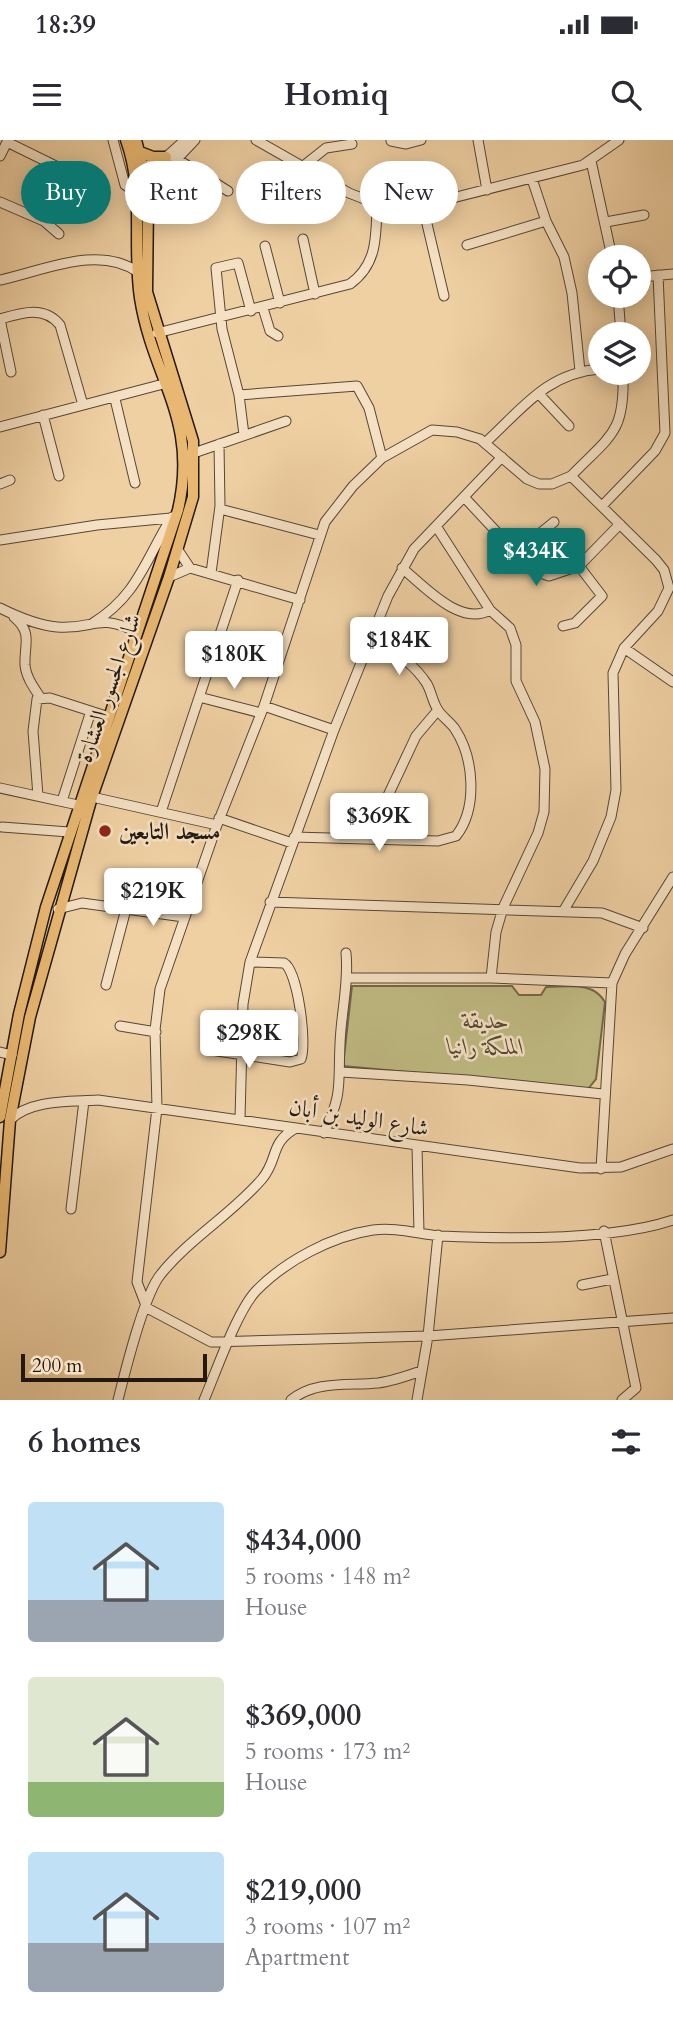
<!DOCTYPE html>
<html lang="en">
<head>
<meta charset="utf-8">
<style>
  body { margin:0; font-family:Cardo,Amiri,serif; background:#f7f7f7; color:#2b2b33; height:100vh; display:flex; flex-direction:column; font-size:26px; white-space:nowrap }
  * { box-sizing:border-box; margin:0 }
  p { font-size:23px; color:#7c7c81 }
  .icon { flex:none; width:38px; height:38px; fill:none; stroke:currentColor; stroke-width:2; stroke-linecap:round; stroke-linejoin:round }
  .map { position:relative; height:1260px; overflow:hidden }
  .side { display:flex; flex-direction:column; background:#fff; flex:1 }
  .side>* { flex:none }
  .top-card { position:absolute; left:21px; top:21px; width:632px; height:63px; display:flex; gap:14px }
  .buttons { position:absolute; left:588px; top:105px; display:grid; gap:14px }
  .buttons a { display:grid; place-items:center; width:63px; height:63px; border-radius:50%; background:#fff; box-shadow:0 4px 18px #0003; font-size:35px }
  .scale { position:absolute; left:21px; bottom:18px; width:186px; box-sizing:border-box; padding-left:7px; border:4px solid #231911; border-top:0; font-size:19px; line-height:24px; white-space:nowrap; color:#231911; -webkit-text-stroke:5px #f5e0c3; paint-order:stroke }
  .price { position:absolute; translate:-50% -60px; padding:0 16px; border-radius:7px; background:#fff; color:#222; font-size:23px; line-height:46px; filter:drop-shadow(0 2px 4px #0008) }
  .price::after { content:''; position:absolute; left:50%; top:42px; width:21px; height:16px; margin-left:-10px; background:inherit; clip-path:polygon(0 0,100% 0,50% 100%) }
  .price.active { background:#0f766e; color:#fff }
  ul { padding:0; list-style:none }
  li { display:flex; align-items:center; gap:21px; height:175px; padding:0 28px }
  li span { display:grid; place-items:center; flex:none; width:196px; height:140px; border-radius:7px; color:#555 }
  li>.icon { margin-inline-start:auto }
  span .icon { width:84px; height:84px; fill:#fffc; stroke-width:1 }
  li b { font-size:30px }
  h2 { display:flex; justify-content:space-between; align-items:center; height:84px; padding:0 28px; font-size:30px }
  .tag { padding:0 24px; border-radius:32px; background:#fff; box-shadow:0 4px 18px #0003; font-size:24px; line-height:63px }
  .tag.active { background:#0f766e; color:#fff }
  .status { display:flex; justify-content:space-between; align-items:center; height:49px; padding:0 35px; background:#fff; direction:ltr }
  .status svg { height:19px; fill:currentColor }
  header { display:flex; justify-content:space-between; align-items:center; height:91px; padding:0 28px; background:#fff; font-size:32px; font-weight:800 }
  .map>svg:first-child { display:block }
</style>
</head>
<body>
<div class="status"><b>18:39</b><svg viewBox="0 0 49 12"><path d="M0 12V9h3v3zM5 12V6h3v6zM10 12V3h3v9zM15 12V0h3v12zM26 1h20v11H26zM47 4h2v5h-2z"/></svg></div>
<header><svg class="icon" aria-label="menu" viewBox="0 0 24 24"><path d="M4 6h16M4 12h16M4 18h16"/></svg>Homiq<svg class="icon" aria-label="search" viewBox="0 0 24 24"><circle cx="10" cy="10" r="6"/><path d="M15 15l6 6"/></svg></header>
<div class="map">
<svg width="673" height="1260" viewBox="0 0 673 1260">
  <rect width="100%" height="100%" fill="#efd0a3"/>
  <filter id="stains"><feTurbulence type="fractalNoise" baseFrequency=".00286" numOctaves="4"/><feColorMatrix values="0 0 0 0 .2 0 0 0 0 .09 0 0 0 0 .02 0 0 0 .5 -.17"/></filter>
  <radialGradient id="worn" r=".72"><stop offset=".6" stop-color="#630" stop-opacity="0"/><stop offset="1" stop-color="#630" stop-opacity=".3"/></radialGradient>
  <!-- green -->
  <path fill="#bfb981" stroke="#716949" stroke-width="2" d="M352,846H512L519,855H541L546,847C568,847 593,841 605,862L596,939L588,949L343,926Z"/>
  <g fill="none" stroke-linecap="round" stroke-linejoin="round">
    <defs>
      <path id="minor" d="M113,0L125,45L138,53
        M256,0L349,53L377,64L417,67L583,25L619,0
        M478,0L487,50
        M391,1L406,4L421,0
        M7,2L68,32L79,43
        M0,16L8,0
        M177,19L228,51
        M591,21L612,117
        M302,27L326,8L352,4
        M137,30L166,17L185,0
        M139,38L177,19L195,0
        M532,39L546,81L564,117L572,153L580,231
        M0,62L44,81L59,94
        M423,67L444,156
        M261,70L290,21
        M606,82L644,75
        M303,99L315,154
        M467,105L546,81
        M265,106L280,163
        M639,137L673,134
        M0,140C43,131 98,104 138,132
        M618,156L621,194
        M263,168L270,191L278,196
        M157,193L350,144C378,124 376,95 377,64
        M11,232L0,179C21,173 44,165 60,185L83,265
        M623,233C625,293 611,295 571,336L552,344H539L527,339L480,299L457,292L432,290L382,318L353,346L325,382L264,566L217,685L160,849L155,890L157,968L137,1142L147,1168L211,1202L428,1196L673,1178
        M539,254L569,286
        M239,255L357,246L369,268L382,318
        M115,259L135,343
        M43,275L59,336
        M0,287L167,243
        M244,295L239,255L222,189L216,128L238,123L251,171
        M486,302C523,268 547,233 600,229
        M188,315L286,281
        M0,344L10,340
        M464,357L532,430L549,436L579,426L620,384
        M602,366L655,311L665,293L658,135
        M220,369L319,395
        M436,386L490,470L510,488L516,505V541L535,582L545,629L544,672L538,693L503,768L496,792L491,838
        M0,400L97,385L171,378
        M178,410L190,428
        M517,412L554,382
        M402,428C424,446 460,487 490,470
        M211,433L220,366L219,304
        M169,437L190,428L300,460
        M0,468C18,477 37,485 57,487C95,490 96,472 137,492
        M14,477C33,493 24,504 25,525C26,537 34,548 40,557
        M93,483C138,455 145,420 172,377
        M563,486L575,483L602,456L579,426
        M624,508L673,542
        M199,557L261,573
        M264,566L334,590
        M0,648L78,665
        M38,656L33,591L37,559L50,558L109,577
        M92,657L217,685
        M62,661L91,571
        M161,672L238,440
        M219,678L292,703
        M2,687L69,692
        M294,697L438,701L456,696C478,668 474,618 455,589C451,583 445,579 440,573C433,565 432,553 427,544C414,523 390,508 369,497
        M368,698L416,596L438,570
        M270,762L602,773L643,788
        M58,769L82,763L184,777
        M564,770L593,721L611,677L616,650L613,533L624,508L658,471L669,448L664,430L656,420L571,336
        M348,838H491L612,843
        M106,845L126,769
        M120,886L156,892
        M211,910L290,922L301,919C307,904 298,831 284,823L250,822
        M0,912L12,915
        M341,932L468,940L603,954
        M240,979L243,864L250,822L334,590L388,456L414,409L502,317
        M10,980C30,959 71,962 98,960L580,1028L621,1027L673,1009
        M324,993C343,953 338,945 340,904C341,873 349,844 346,813
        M417,1006L419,1093
        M601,1029L612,843L625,814L673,737
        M71,1069L84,961
        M604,1091L636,1248L622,1260
        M582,1145L612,1139
        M118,1260C125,1232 144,1154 161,1134C190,1098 232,1074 262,1039C279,1019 269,1003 296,988
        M204,1260C216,1232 237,1171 256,1151C285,1121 332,1096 373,1090C396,1087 418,1094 441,1096C507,1099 611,1101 673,1080
        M291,1260C316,1240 349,1246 378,1243C393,1241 407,1236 421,1231
        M417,1260L428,1196L438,1095"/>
      <path id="major" d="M140,12L153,17H166
        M150,56L154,42L168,24
        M0,977L19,874L46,767L178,370C199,279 153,240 140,158C132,105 145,52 126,0
        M0,1112L10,980L30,877L92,657L169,437L193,357V301L147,152L148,62L145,35L136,0"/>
    </defs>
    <!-- minor casing -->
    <use href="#minor" stroke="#564736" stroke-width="11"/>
    <!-- major casing -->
    <use href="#major" stroke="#231911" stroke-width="13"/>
    <!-- minor -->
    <use href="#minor" stroke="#f5e0c3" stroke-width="9"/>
    <!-- major -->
    <use href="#major" stroke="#e8b872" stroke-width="10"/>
  </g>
  <!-- markers -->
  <circle fill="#8f2418" stroke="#f5e0c3" stroke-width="2.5" cx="105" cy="691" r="7"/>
  <g text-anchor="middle" stroke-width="5" stroke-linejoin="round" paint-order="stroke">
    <!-- street labels -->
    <g font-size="23" fill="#231911" stroke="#f5e0c3">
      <text transform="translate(108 548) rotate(-71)" y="8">شارع الجسور العشارة</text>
      <text transform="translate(359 977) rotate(9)" y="8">شارع الوليد بن أبان</text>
    </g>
    <!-- poi labels -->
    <g font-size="23" font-weight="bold" fill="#231911" stroke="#f5e0c3" text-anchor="start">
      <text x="119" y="699">مسجد التابعين</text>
    </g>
    <!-- park labels -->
    <g font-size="23" font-style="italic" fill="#524933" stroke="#f5e0c3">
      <text x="486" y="888">حديقة<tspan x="486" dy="26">الملكة رانيا</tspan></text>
    </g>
  </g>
  <rect width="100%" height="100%" filter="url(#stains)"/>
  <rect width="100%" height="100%" fill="url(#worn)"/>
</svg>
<div class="buttons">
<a><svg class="icon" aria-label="locate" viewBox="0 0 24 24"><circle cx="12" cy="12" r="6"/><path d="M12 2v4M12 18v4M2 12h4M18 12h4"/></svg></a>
<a><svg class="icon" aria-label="layers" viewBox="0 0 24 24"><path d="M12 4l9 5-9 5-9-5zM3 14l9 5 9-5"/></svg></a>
</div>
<div class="scale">200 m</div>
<b class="price active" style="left:536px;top:448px">$434K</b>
<b class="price" style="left:399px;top:537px">$184K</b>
<b class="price" style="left:234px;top:551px">$180K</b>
<b class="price" style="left:379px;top:713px">$369K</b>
<b class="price" style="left:153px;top:788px">$219K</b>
<b class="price" style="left:249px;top:930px">$298K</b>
<div class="top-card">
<a class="tag active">Buy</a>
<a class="tag">Rent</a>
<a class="tag">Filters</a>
<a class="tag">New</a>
</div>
</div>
<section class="side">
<h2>6 homes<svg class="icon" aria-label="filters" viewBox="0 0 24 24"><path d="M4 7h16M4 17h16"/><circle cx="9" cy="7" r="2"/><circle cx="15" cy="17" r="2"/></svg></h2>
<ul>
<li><span style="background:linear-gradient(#bfe0f5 70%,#9aa5b1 0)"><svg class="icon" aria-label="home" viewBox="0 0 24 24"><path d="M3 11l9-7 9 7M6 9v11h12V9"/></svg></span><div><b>$434,000</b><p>5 rooms · 148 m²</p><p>House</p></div></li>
<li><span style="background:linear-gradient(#dfe7d0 75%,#8fb573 0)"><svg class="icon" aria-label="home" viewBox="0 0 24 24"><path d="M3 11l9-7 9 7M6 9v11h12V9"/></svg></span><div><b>$369,000</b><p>5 rooms · 173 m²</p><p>House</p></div></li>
<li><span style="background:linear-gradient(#bfe0f5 65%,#9aa5b1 0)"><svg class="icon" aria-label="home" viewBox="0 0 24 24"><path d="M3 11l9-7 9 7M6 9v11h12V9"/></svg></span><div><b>$219,000</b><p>3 rooms · 107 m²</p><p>Apartment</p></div></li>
</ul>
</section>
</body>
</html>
